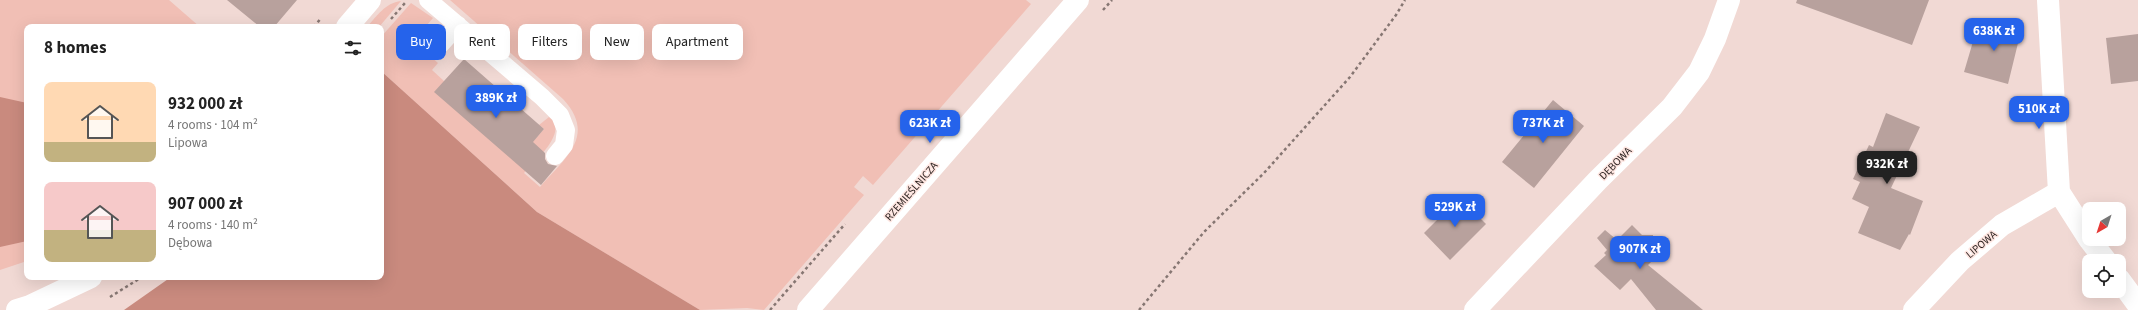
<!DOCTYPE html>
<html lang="en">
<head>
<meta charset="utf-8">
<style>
  body { margin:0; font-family:"Source Sans 3",sans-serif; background:#f6f6f6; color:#222; height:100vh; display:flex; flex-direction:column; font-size:15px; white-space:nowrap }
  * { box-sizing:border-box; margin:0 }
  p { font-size:13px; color:#767676 }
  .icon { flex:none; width:22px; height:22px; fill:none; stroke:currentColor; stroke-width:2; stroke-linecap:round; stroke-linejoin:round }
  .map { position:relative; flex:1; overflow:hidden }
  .panel { position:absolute; left:24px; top:24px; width:360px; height:256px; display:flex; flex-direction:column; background:#fff; border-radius:8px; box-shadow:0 4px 16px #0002 }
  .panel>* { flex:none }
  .guide { position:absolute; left:396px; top:24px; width:380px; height:36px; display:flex; gap:8px }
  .needle { width:26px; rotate:219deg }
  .fabs { position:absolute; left:2082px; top:202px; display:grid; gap:8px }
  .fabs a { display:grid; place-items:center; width:44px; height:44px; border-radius:8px; background:#fff; box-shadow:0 4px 16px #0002; font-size:20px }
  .price { position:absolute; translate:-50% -34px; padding:0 9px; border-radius:8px; background:#2563eb; color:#fff; font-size:13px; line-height:26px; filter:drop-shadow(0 1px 2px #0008) }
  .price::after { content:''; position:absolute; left:50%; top:24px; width:12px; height:9px; margin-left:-6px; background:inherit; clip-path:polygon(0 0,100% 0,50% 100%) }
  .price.on { background:#222; color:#fff }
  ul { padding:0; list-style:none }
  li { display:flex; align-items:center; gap:12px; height:100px; padding:0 20px }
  li span { display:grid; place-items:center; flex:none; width:112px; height:80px; border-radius:8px; color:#555 }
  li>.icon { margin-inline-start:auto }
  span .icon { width:48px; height:48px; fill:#fffc; stroke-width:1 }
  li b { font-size:17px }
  h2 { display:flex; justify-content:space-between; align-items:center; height:48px; padding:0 20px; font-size:17px }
  .pill { padding:0 14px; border-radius:8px; background:#fff; box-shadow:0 4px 16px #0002; font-size:14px; line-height:36px }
  .pill.on { background:#2563eb; color:#fff }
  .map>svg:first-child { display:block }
</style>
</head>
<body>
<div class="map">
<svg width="2138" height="310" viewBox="0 0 2138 310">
  <rect width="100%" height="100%" fill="#f1d9d4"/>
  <!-- green -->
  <path fill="#f1bfb5" d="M0,0H169L200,27H27V261L0,270Z
    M450,0H1026L1031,4L873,185L863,176L854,187L864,195L764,310L747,308L700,310L537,212L381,71V37L411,3L433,18L413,41L438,63L432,70L444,81L515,162L544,129L539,125L549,117C570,131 534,162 524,173L540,187C565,158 597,136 563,99Z
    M401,1L379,27H367C377,16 385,3 401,1Z"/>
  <!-- forest -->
  <path fill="#c98a7e" d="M381,71L537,212L700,310H124L171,277H381Z
    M0,97L27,103V241L0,247Z"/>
  <!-- building -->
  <path fill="#b8a19d" d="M227,0H297L274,27H260Z
    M1797,0H1929L1912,45L1796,3Z
    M1997,18L2019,24L2016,38L2019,39L2008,84L1964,72L1977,28L1993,32Z
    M2138,34V81L2111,84L2106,38Z
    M464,59L544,129L533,142L545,153V159L548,164L557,166L541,185L434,92Z
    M1553,100L1584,126L1534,188L1502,162Z
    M1886,113L1920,127L1891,188L1923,201L1910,235L1909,234L1900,250L1858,233L1869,207L1852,199L1860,182L1853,179L1869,145L1873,147Z
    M1459,198L1467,205L1478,206V216L1486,224L1450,260L1424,233Z
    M1632,225L1642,235H1653V245L1660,253L1648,265L1703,310H1656L1631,279L1620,290L1594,266L1606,255L1604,253L1607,250L1597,238L1605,230L1617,240Z"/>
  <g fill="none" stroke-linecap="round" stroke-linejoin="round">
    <!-- path -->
    <path stroke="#867672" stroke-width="2.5" stroke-dasharray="3 3" stroke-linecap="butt" d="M1103,10L1112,0
      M391,19L405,3
      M314,27L321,18
      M110,297L142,277
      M770,310L845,224
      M1139,310L1204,232L1264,173L1350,77L1396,15L1405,0"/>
    <!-- service -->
    <path stroke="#fff" stroke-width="18" d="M428,0L542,97L560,115L566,130L564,145L555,156
      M440,45L458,25"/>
    <!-- minor -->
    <path stroke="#fff" stroke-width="22" d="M2048,0L2059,192L2089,239
      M347,27L370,0
      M2089,239L2106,261
      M2119,279L2138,305
      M17,310L30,306L91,277
      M808,310L1078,0
      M1475,310L1598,180L1672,107L1699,72L1715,39L1729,0
      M1914,310L1960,261L2002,225L2059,192"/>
  </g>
  <g text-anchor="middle" stroke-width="3" stroke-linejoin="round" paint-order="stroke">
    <!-- street labels -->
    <g font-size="11" fill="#281f1d" stroke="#fee6e1">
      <text transform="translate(1615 163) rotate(-45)" y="4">DĘBOWA</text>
      <text transform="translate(911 191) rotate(-49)" y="4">RZEMIEŚLNICZA</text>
      <text transform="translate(1981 244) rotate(-40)" y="4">LIPOWA</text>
    </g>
  </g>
</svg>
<div class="fabs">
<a><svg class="needle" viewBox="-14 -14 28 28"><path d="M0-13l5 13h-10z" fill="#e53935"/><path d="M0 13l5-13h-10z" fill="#767676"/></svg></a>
<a><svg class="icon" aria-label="locate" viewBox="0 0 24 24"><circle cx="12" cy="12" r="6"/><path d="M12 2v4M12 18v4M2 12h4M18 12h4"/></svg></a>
</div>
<b class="price" style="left:1994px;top:52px">638K zł</b>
<b class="price" style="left:496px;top:119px">389K zł</b>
<b class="price" style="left:2039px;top:130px">510K zł</b>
<b class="price" style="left:930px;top:144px">623K zł</b>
<b class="price" style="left:1543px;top:144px">737K zł</b>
<b class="price on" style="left:1887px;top:185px">932K zł</b>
<b class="price" style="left:1455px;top:228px">529K zł</b>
<b class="price" style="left:1640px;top:270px">907K zł</b>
<div class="guide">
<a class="pill on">Buy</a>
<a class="pill">Rent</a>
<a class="pill">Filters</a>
<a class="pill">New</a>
<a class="pill">Apartment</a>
</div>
<section class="panel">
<h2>8 homes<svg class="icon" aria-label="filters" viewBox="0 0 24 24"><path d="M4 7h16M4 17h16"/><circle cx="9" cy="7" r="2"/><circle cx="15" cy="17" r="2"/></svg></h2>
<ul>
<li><span style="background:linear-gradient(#ffd9b3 75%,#c2b280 0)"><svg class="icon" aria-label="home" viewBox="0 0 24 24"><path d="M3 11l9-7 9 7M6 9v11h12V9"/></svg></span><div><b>932 000 zł</b><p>4 rooms · 104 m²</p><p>Lipowa</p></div></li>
<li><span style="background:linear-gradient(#f6c9c9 60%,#c2b280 0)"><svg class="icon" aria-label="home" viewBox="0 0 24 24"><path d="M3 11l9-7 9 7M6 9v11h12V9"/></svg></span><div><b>907 000 zł</b><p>4 rooms · 140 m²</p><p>Dębowa</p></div></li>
</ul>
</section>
</div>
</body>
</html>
